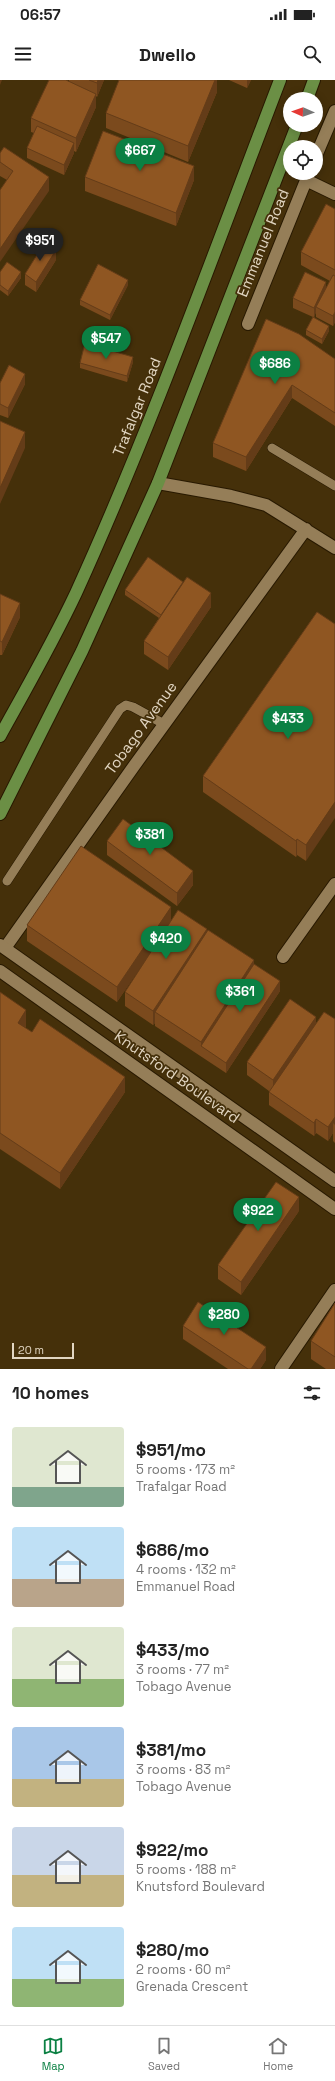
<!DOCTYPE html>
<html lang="en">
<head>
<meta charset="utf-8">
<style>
  body { margin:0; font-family:"Space Grotesk",sans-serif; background:#f6f6f6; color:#222; height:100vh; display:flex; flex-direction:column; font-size:15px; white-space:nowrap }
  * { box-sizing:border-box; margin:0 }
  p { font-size:13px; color:#767676 }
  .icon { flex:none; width:22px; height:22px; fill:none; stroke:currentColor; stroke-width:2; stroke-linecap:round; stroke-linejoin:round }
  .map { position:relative; height:1289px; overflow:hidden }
  .sheet { display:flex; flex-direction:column; background:#fff; flex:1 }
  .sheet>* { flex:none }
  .needle { width:26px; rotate:272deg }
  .buttons { position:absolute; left:283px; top:12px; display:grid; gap:8px }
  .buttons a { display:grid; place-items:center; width:40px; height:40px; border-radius:50%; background:#fff; box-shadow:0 2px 10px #0003; font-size:20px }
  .scale { position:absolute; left:12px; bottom:10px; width:62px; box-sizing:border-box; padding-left:4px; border:2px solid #e2d6c2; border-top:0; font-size:11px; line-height:14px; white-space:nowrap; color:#e2d6c2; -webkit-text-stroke:3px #45300a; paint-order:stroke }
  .price { position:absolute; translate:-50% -34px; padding:0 9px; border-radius:14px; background:#0b8043; color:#fff; font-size:13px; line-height:26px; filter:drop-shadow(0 1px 2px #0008) }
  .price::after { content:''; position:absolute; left:50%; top:24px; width:12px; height:9px; margin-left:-6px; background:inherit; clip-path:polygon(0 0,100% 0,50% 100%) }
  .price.active { background:#222; color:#fff }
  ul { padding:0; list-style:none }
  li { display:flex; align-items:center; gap:12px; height:100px; padding:0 12px }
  li span { display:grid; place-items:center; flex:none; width:112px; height:80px; border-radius:4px; color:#555 }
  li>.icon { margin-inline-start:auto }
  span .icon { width:48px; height:48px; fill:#fffc; stroke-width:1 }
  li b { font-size:17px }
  h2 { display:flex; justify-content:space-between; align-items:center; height:48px; padding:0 12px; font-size:17px }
  .status { display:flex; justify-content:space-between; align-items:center; height:28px; padding:0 20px; background:#fff; direction:ltr }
  .status svg { height:11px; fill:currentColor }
  header { display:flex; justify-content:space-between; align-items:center; height:52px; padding:0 12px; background:#fff; font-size:18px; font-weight:700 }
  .tab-bar { display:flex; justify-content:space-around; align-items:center; height:56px; border-top:1px solid #e0e0e0; background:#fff; font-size:11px; color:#767676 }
  .tab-bar a { display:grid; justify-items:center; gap:2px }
  .tab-bar .active { color:#0b8043 }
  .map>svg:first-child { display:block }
</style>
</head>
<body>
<div class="status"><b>06:57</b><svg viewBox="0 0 49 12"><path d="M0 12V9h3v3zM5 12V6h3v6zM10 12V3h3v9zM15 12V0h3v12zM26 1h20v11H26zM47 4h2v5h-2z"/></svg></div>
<header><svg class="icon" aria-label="menu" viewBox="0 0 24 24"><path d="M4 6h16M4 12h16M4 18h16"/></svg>Dwello<svg class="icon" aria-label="search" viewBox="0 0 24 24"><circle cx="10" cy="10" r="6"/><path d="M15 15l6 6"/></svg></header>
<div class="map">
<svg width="335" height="1289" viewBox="0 0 335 1289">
  <rect width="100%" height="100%" fill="#45300a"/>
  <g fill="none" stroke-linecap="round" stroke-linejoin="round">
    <defs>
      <path id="service" d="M272,368L335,406
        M7,801L120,629L126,625L133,627L164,644"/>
      <path id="minor" d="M316,76L335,31
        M306,100L335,114
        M248,244L309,93
        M158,403L231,416L266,425L335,468
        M5,868L134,686L306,449
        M283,877L335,804
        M281,1289L335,1210"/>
      <path id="secondary" d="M0,865L335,1101
        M0,891L335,1129"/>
      <path id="primary" d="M307,19L314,0
        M0,656C26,609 53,562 76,513C152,346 214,172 280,0
        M0,734L82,571L158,403L297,45"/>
    </defs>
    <!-- service casing -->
    <use href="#service" stroke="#281900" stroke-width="10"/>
    <!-- minor casing -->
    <use href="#minor" stroke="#281900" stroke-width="14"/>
    <!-- secondary casing -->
    <use href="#secondary" stroke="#281900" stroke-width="14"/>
    <!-- primary casing -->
    <use href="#primary" stroke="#281900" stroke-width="14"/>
    <!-- service -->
    <use href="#service" stroke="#957e58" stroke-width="9"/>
    <!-- minor -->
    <use href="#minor" stroke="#957e58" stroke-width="12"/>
    <!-- secondary -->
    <use href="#secondary" stroke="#957e58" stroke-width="12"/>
    <!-- primary -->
    <use href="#primary" stroke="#6b8f45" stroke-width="12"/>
  </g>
  <!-- wall -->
  <path fill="#7b4a1d" d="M69,0H104L97,17L96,16V27L76,72L74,71V73L64,95L27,78V68L34,53L31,52V38L69,2Z
    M217,0V12L188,82L106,48V33Z
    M229,0H251L247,8Z
    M0,73L49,111L7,100L0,96Z
    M85,97L194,100L176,146L85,111Z
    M335,129V242L333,246L316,237V232L314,237L329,251L322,264L306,255V250L313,237L293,228V218L326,209L330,201L301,185V172Z
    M56,180L36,212L25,205V194Z
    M0,192L21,198L8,216L0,210Z
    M128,205L110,240L80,225V220Z
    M266,239L335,279V346L292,318L246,391L213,377V363Z
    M133,282L127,302L80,288V283Z
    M0,303L25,304L8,338L0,335Z
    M125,510L211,527L168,590L144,574V561L159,538L125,515Z
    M0,514L20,537L2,575H0Z
    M317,532L306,781L297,775L296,777L203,712V696Z
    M107,761L193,805L177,826L107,775Z
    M171,842L207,851L254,884L280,911L226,993L155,946V943L153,945L125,926V912L154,867L117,922L27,861V845Z
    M0,912L26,946L25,948L125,1012L60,1109L0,1069Z
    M335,939V1063L333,1061V1053L328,1061L316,1053L314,1056L269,1025V1011L247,995V982L316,943Z
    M299,1131L241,1215L218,1199V1185Z
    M335,1223V1289H326L311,1279V1261Z
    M183,1246L266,1280L260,1289H228L183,1259Z"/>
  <!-- shaded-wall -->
  <path fill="#643c18" d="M0,0H2L0,5Z
    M98,0H104L97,17V3Z
    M215,0H217V12L188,82V66Z
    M247,0H251L247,8Z
    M96,14V27L76,72V58Z
    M74,63V73L64,95V85Z
    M194,86V100L176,146V133Z
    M49,97V111L0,182V169Z
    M56,170V180L36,212V202Z
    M21,192V198L8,216V211Z
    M128,200V205L110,240V235Z
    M326,202V212L316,227V232L314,238V228Z
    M335,232V242L333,246V236Z
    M329,246V251L322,264V259Z
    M133,277V282L127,302V296Z
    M25,294V304L8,338V328Z
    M292,305V318L246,391V377Z
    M25,352V368L0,424V408Z
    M211,513V527L168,590V577Z
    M20,523V537L2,575V562Z
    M335,722V738L306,781V765Z
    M297,759V775L296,777V761Z
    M193,791V805L177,826V813Z
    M171,827V843L117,922V907Z
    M207,849V863L155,932V943L153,945V931Z
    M254,880V894L201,966V976V962Z
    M280,901V911L226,993V983Z
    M26,930V946L18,958V943Z
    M316,937V951L273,1014V1000Z
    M125,997V1012L60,1109V1093Z
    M335,1037V1045L333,1043V1053L328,1061V1047Z
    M316,1039V1053L314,1056V1043Z
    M299,1117V1131L241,1215V1202Z
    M266,1267V1280L260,1289H251Z"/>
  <!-- building -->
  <path fill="#8f5622" stroke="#643c18" d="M49,0H66L96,14L76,58L31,38Z
    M89,0H98L97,3Z
    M119,0H215L188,66L106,33Z
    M37,46L74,63L64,85L27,68Z
    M103,51L194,86L176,133L85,97Z
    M4,67L49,97L0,169V110L13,91L0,82V73Z
    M326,124L335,129V190L301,172Z
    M45,162L56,170L36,202L25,194Z
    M7,182L21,192L8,211L0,205V192Z
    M98,184L128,200L110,235L80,220Z
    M305,192L326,202L314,228L293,218Z
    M333,195L335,196V232L333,236L316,227Z
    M313,237L329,246L322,259L306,250Z
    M266,239L299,254L335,279V333L292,305L246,377L213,363Z
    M85,263L133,277L127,296L80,283Z
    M9,285L25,294L8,328L0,324V303Z
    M0,341L25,352L0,408Z
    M148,477L183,502L161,535L125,510Z
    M187,497L211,513L168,577L144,561Z
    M0,514L20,523L2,562L0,561Z
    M317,532L335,544V722L306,765L297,759L296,761L203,696Z
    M123,739L193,791L177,813L107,761Z
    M81,766L171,827L117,907L27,845Z
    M178,830L207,849L153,931L125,912Z
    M208,850L254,880L201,962L155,932Z
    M254,884L280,901L226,983L201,966Z
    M0,912L26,930L18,943L32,952L40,939L125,997L60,1093L0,1053Z
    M290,919L316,937L273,1000L247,982Z
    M324,932L335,939V1037L328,1047L316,1039L314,1043L269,1012Z
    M276,1102L299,1117L241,1202L218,1185Z
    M198,1222L266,1267L251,1289H248L183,1246Z
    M335,1223V1277L311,1261Z"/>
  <g text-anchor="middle" stroke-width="3.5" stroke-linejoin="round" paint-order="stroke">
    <!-- street labels -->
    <g font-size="15" fill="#e2d6c2" stroke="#45300a">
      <text transform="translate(263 163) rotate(-68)" y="5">Emmanuel Road</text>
      <text transform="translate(137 327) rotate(-68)" y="5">Trafalgar Road</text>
      <text transform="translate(141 648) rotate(-54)" y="5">Tobago Avenue</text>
      <text transform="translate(177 997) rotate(35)" y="5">Knutsford Boulevard</text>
    </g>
  </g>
</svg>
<div class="buttons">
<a><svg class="needle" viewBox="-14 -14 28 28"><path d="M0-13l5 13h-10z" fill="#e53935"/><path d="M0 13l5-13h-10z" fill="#767676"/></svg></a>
<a><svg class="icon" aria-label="locate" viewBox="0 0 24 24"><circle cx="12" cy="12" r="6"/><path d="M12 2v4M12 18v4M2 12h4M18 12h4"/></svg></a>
</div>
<div class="scale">20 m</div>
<b class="price" style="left:140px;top:92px">$667</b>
<b class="price active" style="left:40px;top:182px">$951</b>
<b class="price" style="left:106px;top:280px">$547</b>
<b class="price" style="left:275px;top:305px">$686</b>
<b class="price" style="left:288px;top:660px">$433</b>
<b class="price" style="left:150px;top:776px">$381</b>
<b class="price" style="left:166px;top:880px">$420</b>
<b class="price" style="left:240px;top:933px">$361</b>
<b class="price" style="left:258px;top:1152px">$922</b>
<b class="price" style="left:224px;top:1256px">$280</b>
</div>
<section class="sheet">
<h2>10 homes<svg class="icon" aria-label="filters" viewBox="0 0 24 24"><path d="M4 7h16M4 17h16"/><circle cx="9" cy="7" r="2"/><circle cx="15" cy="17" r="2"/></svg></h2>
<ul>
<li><span style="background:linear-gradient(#dfe7d0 75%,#7fa58c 0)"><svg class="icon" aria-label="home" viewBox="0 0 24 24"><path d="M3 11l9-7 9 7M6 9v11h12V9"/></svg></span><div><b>$951/mo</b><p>5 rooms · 173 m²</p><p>Trafalgar Road</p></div></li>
<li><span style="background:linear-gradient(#bfe0f5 65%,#b9a48a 0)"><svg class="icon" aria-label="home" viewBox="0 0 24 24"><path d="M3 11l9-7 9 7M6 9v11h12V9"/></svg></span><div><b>$686/mo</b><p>4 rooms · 132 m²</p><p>Emmanuel Road</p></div></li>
<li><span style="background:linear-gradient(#dfe7d0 65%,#8fb573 0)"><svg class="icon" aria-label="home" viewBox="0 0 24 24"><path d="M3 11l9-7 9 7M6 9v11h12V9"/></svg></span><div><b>$433/mo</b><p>3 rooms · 77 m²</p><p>Tobago Avenue</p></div></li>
<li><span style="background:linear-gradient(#a9c7e8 65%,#c2b280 0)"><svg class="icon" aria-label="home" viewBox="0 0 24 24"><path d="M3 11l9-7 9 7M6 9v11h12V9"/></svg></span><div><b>$381/mo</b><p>3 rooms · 83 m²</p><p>Tobago Avenue</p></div></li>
<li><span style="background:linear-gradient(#c9d6e8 60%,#c2b280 0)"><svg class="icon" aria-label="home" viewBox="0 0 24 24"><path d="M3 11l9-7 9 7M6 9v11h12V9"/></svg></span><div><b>$922/mo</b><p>5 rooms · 188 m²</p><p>Knutsford Boulevard</p></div></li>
<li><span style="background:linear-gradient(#bfe0f5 65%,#8fb573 0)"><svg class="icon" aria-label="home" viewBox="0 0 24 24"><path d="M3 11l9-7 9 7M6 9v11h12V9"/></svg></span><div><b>$280/mo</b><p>2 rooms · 60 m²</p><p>Grenada Crescent</p></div></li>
</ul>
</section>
<nav class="tab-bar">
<a class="active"><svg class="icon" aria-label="map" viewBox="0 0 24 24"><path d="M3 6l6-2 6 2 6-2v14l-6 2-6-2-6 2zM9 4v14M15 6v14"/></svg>Map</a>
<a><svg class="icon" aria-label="saved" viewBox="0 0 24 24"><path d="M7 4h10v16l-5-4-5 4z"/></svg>Saved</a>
<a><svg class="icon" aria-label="home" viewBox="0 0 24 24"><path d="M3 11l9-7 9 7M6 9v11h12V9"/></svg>Home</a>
</nav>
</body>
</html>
